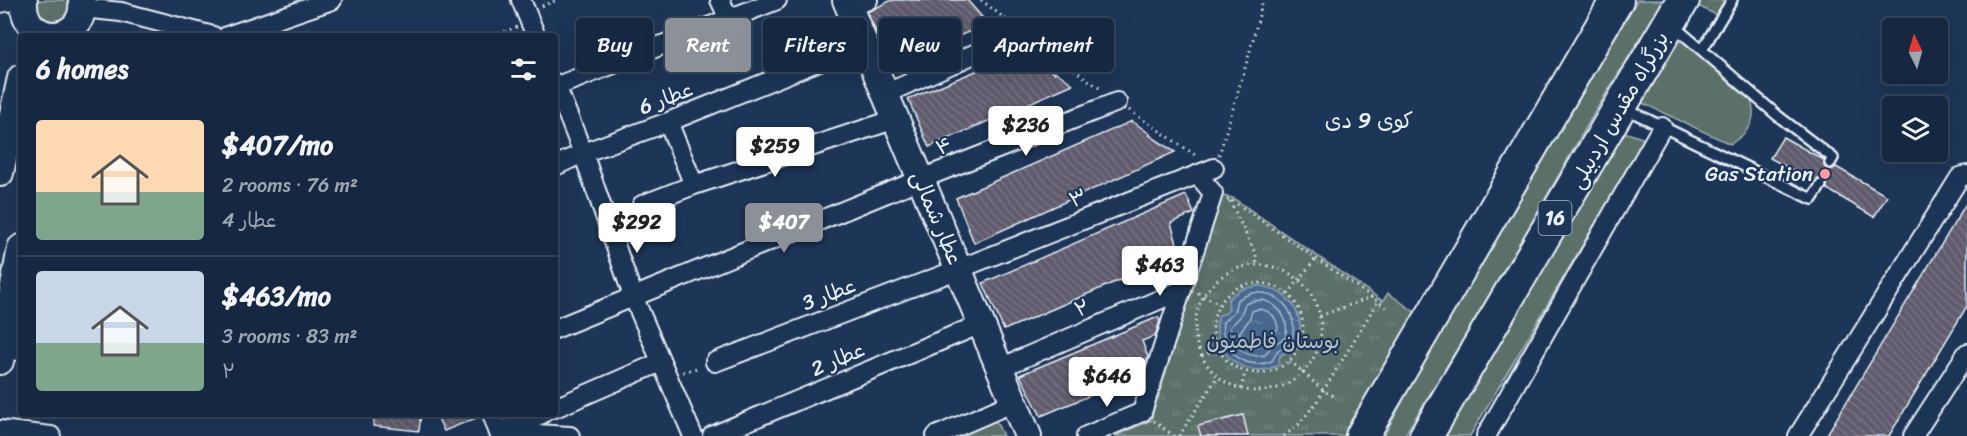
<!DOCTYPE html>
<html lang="en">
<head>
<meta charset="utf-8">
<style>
  body { margin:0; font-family:Sriracha,"Playpen Sans Arabic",sans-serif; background:#23344c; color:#f1f3f6; height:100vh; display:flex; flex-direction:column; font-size:22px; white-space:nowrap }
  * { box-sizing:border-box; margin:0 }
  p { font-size:20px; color:#9ea6b1 }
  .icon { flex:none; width:33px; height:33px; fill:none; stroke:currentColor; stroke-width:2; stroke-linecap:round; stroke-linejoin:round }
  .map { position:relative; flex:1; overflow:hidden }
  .drawer { position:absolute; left:18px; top:33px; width:540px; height:384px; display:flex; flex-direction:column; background:#162841; border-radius:6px; box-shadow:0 6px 24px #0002,0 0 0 2px #35445a }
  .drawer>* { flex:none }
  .banner { position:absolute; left:576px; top:18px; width:570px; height:54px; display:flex; gap:12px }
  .needle { width:39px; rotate:355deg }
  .tools { position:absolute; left:1882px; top:18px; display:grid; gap:12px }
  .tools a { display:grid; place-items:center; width:66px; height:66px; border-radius:6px; background:#162841; box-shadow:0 6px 24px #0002,0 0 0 2px #35445a; font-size:30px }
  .price { position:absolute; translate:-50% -51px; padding:0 14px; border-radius:6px; background:#fff; color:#222; font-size:20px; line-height:39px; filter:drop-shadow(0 2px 3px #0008) }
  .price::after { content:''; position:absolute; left:50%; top:36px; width:18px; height:14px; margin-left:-9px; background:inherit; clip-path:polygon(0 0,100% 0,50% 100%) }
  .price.current { background:#8c9099; color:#fff }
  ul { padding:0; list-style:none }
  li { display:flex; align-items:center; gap:18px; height:150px; padding:0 18px }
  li+li { border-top:2px solid #35445a }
  li span { display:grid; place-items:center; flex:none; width:168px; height:120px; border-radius:6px; color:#555 }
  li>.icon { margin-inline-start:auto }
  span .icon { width:72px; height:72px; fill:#fffc; stroke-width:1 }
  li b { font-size:26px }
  h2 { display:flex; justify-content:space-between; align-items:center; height:72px; padding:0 18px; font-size:26px }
  .tag { padding:0 21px; border-radius:6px; background:#162841; box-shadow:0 6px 24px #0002,0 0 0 2px #35445a; font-size:21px; line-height:54px }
  .tag.current { background:#8c9099; color:#fff }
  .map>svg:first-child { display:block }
</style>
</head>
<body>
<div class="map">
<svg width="1967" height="436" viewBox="0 0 1967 436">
  <defs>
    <pattern id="park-tufts" width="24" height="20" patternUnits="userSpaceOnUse" patternTransform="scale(1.5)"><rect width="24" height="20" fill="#5c706b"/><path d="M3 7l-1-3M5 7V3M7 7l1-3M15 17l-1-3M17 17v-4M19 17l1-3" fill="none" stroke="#738581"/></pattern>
    <pattern id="water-ripples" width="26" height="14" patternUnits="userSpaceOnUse" patternTransform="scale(1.5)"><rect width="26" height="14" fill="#48688e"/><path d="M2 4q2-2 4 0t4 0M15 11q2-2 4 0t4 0" fill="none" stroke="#627e9f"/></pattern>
    <pattern id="building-back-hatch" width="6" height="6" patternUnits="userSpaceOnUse" patternTransform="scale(1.5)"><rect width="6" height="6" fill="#605b6d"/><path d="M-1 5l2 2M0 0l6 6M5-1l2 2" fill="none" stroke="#777383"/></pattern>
  </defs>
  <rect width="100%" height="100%" fill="#1d3557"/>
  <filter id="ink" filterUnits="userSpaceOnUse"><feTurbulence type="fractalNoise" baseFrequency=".0167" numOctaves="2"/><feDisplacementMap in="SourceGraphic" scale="12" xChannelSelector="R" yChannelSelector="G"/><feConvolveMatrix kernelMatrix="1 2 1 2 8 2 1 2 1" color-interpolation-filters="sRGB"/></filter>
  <g filter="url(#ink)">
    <!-- green -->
    <path fill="#5c706b" stroke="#a2b0b2" stroke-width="1.5" d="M34,0H72L73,6L64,22L46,24L33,4Z
      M1637,0H1663C1640,40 1615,78 1592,117C1531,224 1470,331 1404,436H1384L1443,326L1494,244Z
      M1699,0H1725L1716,15L1696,5Z
      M1676,35L1750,98C1759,119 1749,133 1730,144L1640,102Z
      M1618,130L1645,139L1470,436H1446Z
      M995,419L1003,436H954Z"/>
    <!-- park -->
    <path fill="url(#park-tufts)" stroke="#a2b0b2" stroke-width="1.5" d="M1223,196L1233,198L1383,301L1388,293L1419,315L1348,436H1115L1152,420L1154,397L1220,198Z"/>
    <!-- water -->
    <path fill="url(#water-ripples)" stroke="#889fb8" stroke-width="1.5" d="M1258,286C1292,289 1311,322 1293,352C1284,350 1277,356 1279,365C1245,382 1208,351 1219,315L1226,313L1229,309L1228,299L1242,289Z"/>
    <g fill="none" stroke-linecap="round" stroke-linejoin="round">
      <!-- shore -->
      <path stroke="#a8bace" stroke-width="1.5" d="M1251,293C1281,289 1302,316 1290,344L1278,350L1272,361C1246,372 1219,350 1223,322L1234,312L1237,300Z
        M1263,300C1280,305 1290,320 1285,338L1272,345L1265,355C1246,359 1231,347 1230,327L1240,317L1245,304L1253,301Z
        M1258,309C1270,310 1277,317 1278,329L1257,347L1246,343L1239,333L1249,320L1252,311Z"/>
    </g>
    <!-- building -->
    <path fill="url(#building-back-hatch)" stroke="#e8f1f8" stroke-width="1.5" d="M892,0H967L988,24L891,64L867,12Z
      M1027,50L1054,73L1056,72L1073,84L929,147L908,99Z
      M1132,121L1150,134L1149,135L1175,152L974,243L956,198Z
      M1783,137L1824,160V166L1827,169H1833L1836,167L1887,196L1874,217L1827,189V182L1824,179H1818L1815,182L1770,158Z
      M1186,195L1194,213L1171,223L1180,254L1004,330L983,283Z
      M1967,202V306L1889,436H1826Z
      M1158,317L1160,321L1155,336L1142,341L1148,357L1142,374L1041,416L1020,375Z
      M375,414H421L419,431L373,426Z
      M436,414H481V416L444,431Z
      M1243,415L1248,436H1201L1198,426Z"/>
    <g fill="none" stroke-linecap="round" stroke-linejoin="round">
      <defs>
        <path id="lane" d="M1674,26L1778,116L1833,158L1830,163
          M1702,50L1732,0
          M1626,109L1812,199L1821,185"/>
        <path id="street" d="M521,0L536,36
          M720,0L729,19
          M0,3L18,0
          M849,7L868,0
          M82,8L121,12L213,36
          M227,36L332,0
          M555,83L583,153L633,296L693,436
          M555,87L777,0
          M885,94L1023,32
          M668,122L694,185
          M555,166L583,153L668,122L864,43
          M642,205L694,185L896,119
          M555,329L921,179L1117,102
          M0,350L21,351
          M715,362L959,269L1214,168
          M1000,368L1182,290
          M555,408L661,362
          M492,414L500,436
          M0,430L51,436
          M504,430L542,414
          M499,432L570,436
          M712,436L981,324
          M936,436L1014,402
          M1086,436L1142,412L1213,193L1198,175
          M1486,436L1662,127
          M1798,436L1960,177L1967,175
          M1913,436L1967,353"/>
        <path id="secondary" d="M24,0C21,47 87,46 82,0
          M846,0L1028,436
          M0,173L21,78
          M0,361L21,248"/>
        <path id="highway" d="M1362,436L1617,0
          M1426,436L1683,0"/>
      </defs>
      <!-- lane casing -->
      <use href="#lane" stroke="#e8f1f8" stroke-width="14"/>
      <!-- street casing -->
      <use href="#street" stroke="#e8f1f8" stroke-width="22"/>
      <!-- secondary casing -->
      <use href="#secondary" stroke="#e8f1f8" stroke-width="30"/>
      <!-- highway casing -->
      <use href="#highway" stroke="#e8f1f8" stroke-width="36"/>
      <!-- path -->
      <path stroke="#e8f1f8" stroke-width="3" stroke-dasharray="1.5 4.5" stroke-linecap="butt" d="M981,0L1008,21
        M542,6L557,0
        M493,36L517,27
        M1035,41L1102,90
        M1129,110L1198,157
        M1219,155L1250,51L1263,0
        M1227,200L1230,199L1389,309
        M1230,201L1256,255L1257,265
        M1195 328a63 63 0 1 1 126 0a63 63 0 1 1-126 0Z
        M1213 328a45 45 0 1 1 90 0a45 45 0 1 1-90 0Z
        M1198,293L1220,304
        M1288,294L1316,258
        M1320,316L1372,297
        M1202,356L1218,348
        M1290,361L1324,391L1335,397
        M683,372L700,367
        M1241,389L1245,372
        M1154,421L1174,436
        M1179,436L1218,376
        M1284,436L1299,424L1316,403L1378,301"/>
      <!-- lane -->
      <use href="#lane" stroke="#1d3557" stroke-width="9"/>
      <!-- street -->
      <use href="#street" stroke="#1d3557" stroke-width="18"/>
      <!-- secondary -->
      <use href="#secondary" stroke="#1d3557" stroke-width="26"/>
      <!-- highway -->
      <use href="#highway" stroke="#1d3557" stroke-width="32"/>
    </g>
  </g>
  <!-- markers -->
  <circle fill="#ff9aa2" stroke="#1d3557" stroke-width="2" cx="1825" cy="174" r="6"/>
  <g text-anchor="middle" stroke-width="4.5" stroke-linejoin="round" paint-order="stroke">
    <!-- shield labels -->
    <rect fill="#1d3557" stroke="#abb9c8" stroke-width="1.5" x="1538.5" y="201" width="33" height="34" rx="4.5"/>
    <g font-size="20" font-weight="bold" fill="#e8f1f8">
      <text x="1555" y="225">16</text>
    </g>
    <!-- street labels -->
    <g font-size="21" fill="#e8f1f8" stroke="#1d3557">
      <text transform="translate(666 98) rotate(-21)" y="7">عطار 6</text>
      <text transform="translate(1619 110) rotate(-60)" y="7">بزرگراه مقدس اردبیلی</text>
      <text transform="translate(944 146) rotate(-22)" y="7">۴</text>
      <text transform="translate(1078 198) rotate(-22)" y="7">۳</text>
      <text transform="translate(937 218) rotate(67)" y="7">عطار شمالی</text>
      <text transform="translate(829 294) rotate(-21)" y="7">عطار 3</text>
      <text transform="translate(1082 308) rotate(-23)" y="7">۲</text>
      <text transform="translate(838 359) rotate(-23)" y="7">عطار 2</text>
    </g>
    <!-- poi labels -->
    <g font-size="21" fill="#e8f1f8" stroke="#1d3557" text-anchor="end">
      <text x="1813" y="181">Gas Station</text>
    </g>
    <!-- park labels -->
    <g font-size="21" fill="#b7c4c7" stroke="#1d3557">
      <text x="1273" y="348">بوستان فاطمیّون</text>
    </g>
    <!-- neighbourhood labels -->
    <g font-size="22" fill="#e8f1f8" stroke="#1d3557">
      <text x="1369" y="128">کوی 9 دی</text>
    </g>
  </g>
</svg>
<div class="tools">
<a><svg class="needle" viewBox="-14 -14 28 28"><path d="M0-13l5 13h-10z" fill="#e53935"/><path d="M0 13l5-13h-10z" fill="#9ea6b1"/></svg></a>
<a><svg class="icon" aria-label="layers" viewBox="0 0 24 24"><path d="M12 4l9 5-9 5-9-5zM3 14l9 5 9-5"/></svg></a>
</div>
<b class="price" style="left:1026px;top:157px">$236</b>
<b class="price" style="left:775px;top:178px">$259</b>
<b class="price" style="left:637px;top:254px">$292</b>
<b class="price current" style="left:784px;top:254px">$407</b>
<b class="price" style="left:1160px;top:297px">$463</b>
<b class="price" style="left:1107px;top:408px">$646</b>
<div class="banner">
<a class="tag">Buy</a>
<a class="tag current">Rent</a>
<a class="tag">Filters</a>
<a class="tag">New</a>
<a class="tag">Apartment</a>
</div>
<section class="drawer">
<h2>6 homes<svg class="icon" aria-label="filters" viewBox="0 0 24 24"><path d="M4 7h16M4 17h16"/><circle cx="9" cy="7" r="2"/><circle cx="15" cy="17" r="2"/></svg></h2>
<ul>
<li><span style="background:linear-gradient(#ffd9b3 60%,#7fa58c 0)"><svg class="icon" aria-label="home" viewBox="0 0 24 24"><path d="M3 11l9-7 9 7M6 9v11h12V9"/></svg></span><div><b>$407/mo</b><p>2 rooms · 76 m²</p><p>عطار 4</p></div></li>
<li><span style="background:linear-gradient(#c9d6e8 60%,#7fa58c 0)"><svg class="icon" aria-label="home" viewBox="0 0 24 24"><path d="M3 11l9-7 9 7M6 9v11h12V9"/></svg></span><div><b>$463/mo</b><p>3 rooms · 83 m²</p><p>۲</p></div></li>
</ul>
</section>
</div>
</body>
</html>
